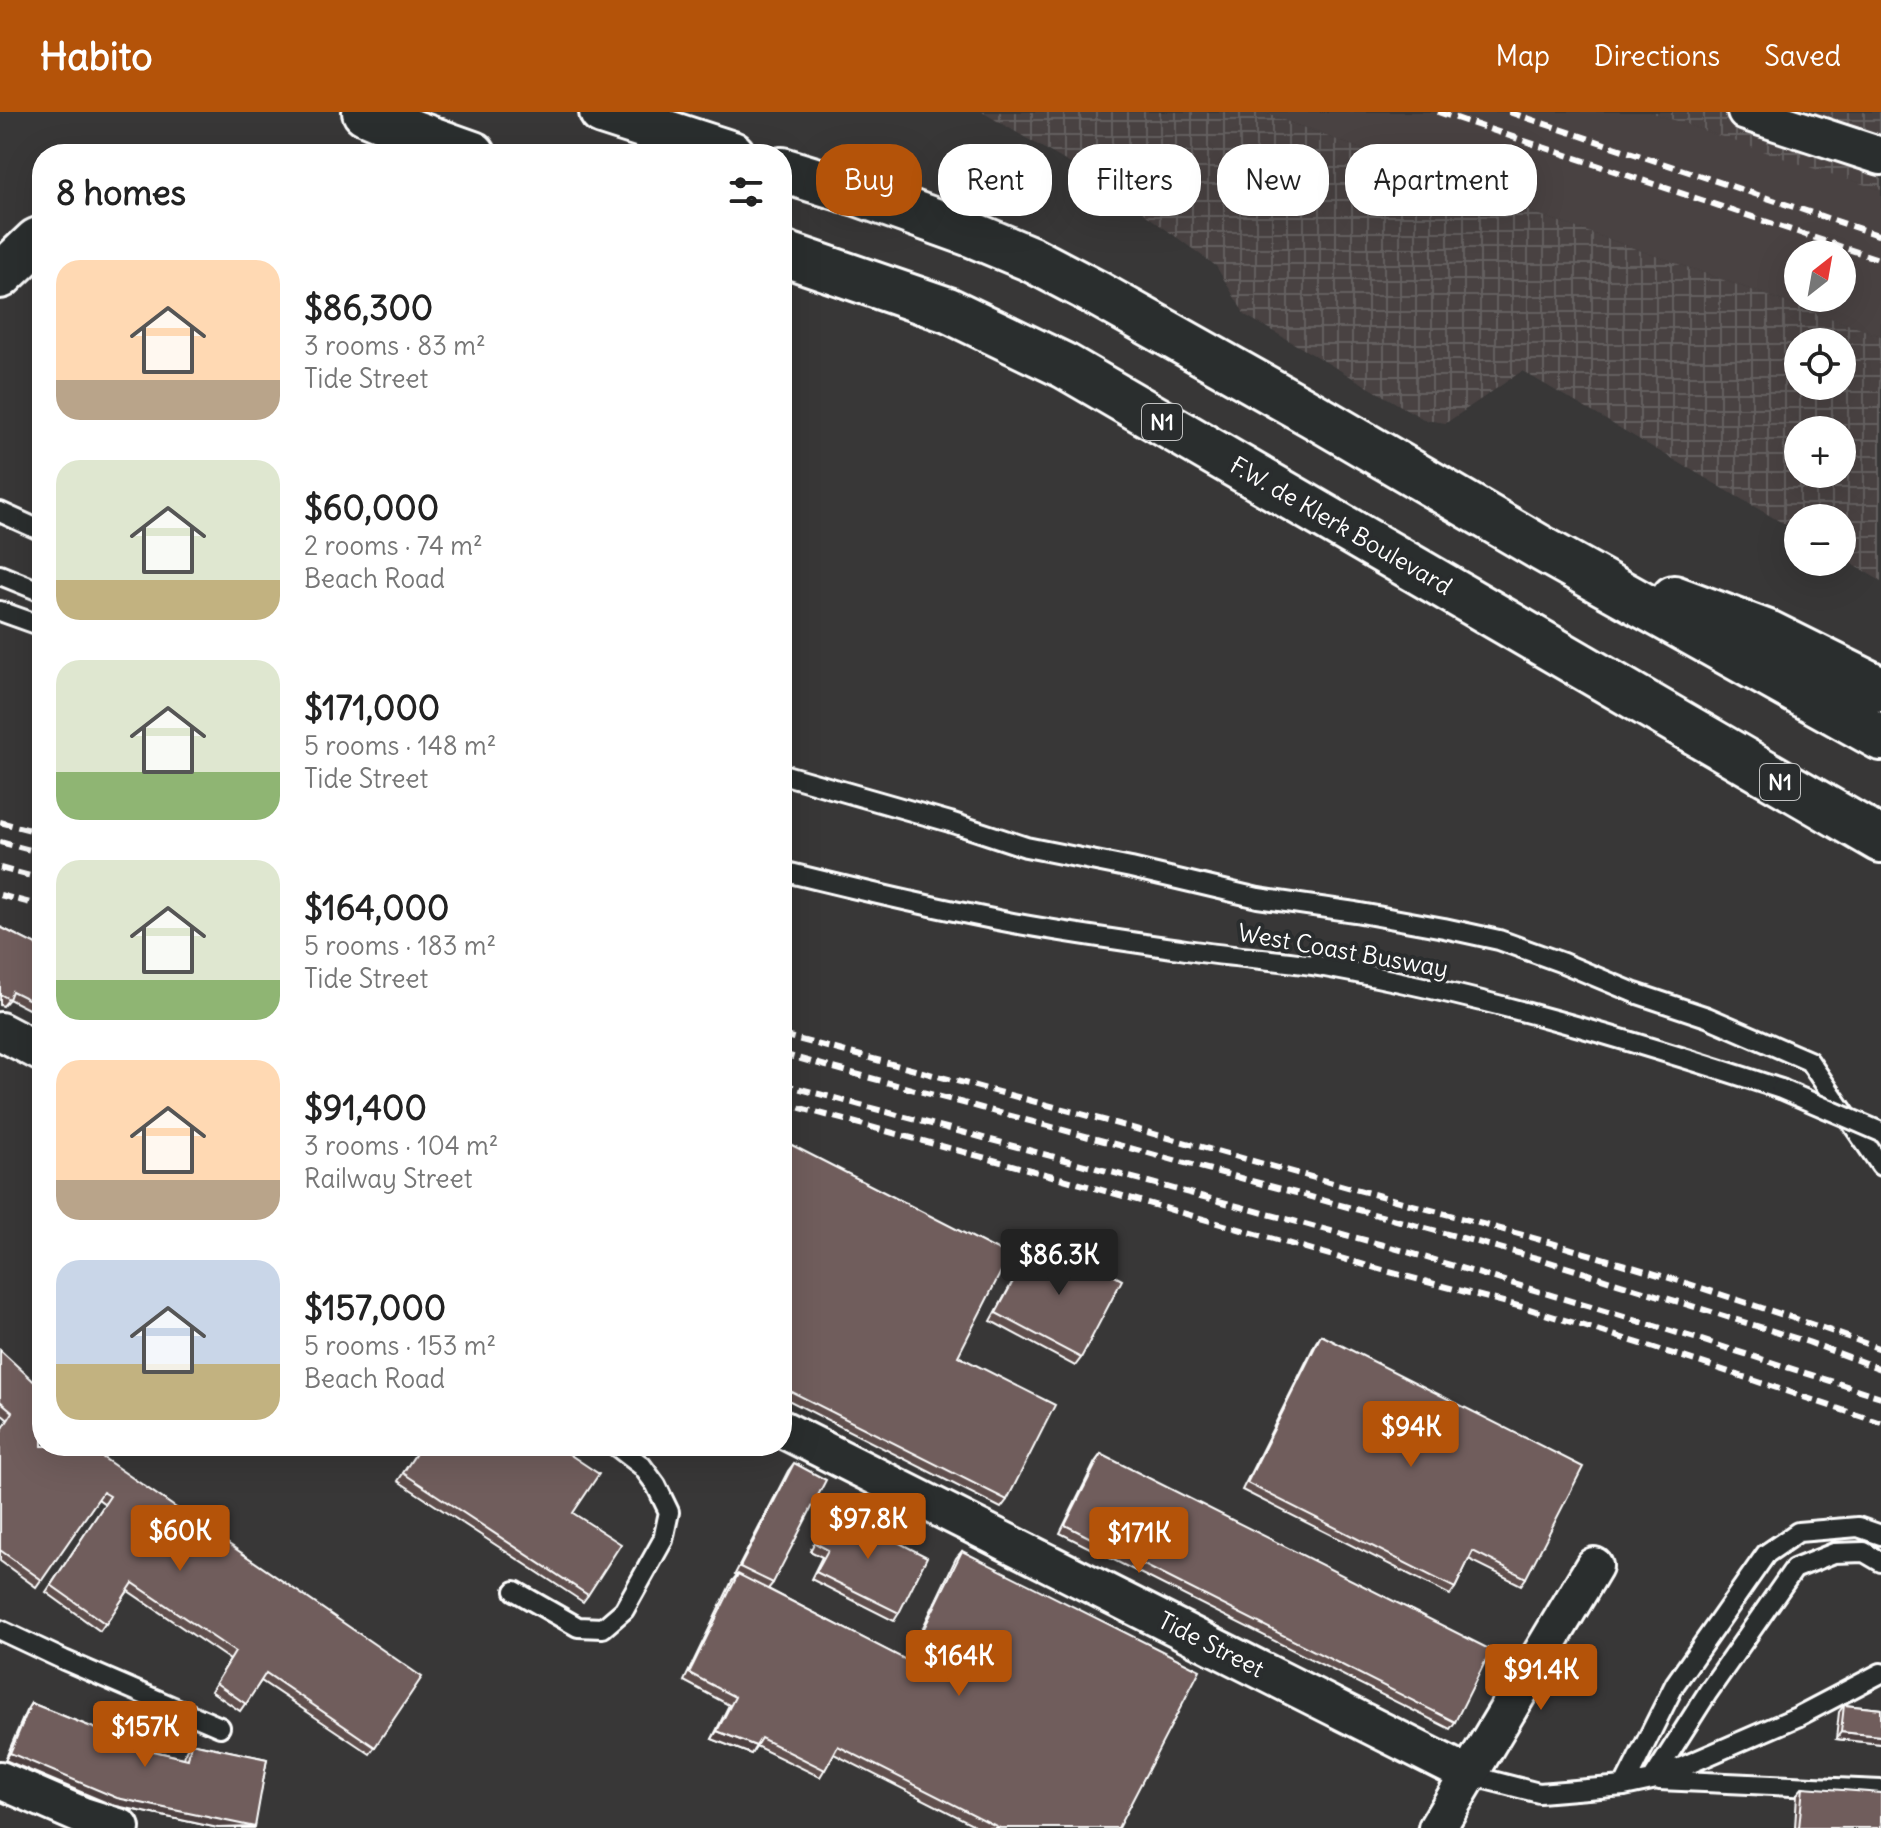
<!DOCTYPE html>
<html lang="en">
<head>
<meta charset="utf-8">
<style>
  body { margin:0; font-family:Delius,sans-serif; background:#f2f2f2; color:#222; height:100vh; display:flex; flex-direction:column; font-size:30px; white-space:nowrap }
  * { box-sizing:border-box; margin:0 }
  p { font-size:26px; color:#767676 }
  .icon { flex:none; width:44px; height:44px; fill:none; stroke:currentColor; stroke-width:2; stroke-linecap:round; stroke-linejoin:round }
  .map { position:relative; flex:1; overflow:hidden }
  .details { position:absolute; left:32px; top:32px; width:760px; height:1312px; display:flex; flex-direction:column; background:#fff; border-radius:32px; box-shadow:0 8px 32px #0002 }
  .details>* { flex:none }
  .banner { position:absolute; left:816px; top:32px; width:760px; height:72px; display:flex; gap:16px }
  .needle { width:52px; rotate:31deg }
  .buttons { position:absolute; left:1784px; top:128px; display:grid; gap:16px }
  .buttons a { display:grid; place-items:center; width:72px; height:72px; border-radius:50%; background:#fff; box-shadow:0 8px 32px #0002; font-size:40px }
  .price { position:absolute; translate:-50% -68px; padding:0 18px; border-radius:8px; background:#b45309; color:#fff; font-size:26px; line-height:52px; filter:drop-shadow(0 2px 4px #0008) }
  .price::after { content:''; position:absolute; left:50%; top:48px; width:24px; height:18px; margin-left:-12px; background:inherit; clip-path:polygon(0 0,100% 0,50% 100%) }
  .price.selected { background:#222; color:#fff }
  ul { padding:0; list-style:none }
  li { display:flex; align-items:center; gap:24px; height:200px; padding:0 24px }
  li span { display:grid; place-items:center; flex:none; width:224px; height:160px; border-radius:24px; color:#555 }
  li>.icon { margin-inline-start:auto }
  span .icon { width:96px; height:96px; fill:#fffc; stroke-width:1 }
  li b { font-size:34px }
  h2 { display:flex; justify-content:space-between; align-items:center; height:96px; padding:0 24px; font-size:34px }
  .pill { padding:0 28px; border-radius:32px; background:#fff; box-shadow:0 8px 32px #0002; font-size:28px; line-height:72px }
  .pill.selected { background:#b45309; color:#fff }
  header { display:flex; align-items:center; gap:48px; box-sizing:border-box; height:112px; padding:0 40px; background:#b45309; color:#fff }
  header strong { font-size:38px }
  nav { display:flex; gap:44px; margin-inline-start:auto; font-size:28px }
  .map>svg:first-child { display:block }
</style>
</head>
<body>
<header>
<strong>Habito</strong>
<nav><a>Map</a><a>Directions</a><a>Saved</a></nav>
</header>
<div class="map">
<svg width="1881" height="1716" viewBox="0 0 1881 1716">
  <defs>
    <pattern id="industrial-grid" width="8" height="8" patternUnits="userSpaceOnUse" patternTransform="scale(2)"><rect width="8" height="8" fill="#494242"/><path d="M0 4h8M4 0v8" fill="none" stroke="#645e5e"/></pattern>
  </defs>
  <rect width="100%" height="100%" fill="#383737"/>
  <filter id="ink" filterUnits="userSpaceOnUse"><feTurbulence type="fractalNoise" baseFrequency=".0125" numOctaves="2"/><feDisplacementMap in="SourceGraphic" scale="16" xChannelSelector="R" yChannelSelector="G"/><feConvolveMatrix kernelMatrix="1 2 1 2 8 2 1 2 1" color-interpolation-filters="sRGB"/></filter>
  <g filter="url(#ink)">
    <!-- built -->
    <path fill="#494242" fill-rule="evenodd" d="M1262,0H1650L1881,78V224L1498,88ZM1798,142H1842V186H1798Z"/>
    <!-- industrial -->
    <path fill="url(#industrial-grid)" fill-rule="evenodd" d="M982,0H1262L1498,88L1881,224V469L1842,446V406H1798V420L1522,259L1446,311L1425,308L1245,203L1216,154L1101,70ZM1798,230H1842V274H1798ZM1798,318H1842V362H1798Z
      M1650,0H1881V78L1806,54Z"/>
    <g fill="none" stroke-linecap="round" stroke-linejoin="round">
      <defs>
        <path id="lane" d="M0,400L42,419
          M0,463L42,480
          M0,499L42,514
          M782,662L950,710L1026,735L1131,756L1258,786L1355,800L1444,816L1499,828L1563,851L1635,881L1707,905L1809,949L1881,1054
          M782,759C859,778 935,796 1013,811C1068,821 1124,829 1180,837C1228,845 1277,847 1325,855C1480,883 1631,928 1781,977
          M515,1479L578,1515L603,1516L624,1498L663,1428L669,1400L656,1373L642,1354L616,1334
          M0,1518L64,1548L220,1615
          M1469,1663L1539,1681L1624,1674L1652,1668L1797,1605L1881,1561
          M1652,1668L1708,1580L1794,1457L1834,1441L1864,1440L1881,1450
          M1659,1668L1881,1678
          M1624,1674L1675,1572L1766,1442L1798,1420L1858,1415L1881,1423"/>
        <path id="street" d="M1746,0L1881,44
          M0,919L42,941
          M782,1317L1469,1663
          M0,1668L83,1704L121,1716
          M1437,1716L1594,1454"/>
        <path id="highway" d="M365,0L414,21L473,42
          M602,0L732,42
          M782,58L857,81L971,122L1031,147L1096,181L1313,303L1544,438L1881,626
          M782,141L948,198L1065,254L1881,728
          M0,164L37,129L42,127
          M1674,486L1768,521L1881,577"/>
      </defs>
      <!-- lane casing -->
      <use href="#lane" stroke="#fff" stroke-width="24"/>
      <!-- street casing -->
      <use href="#street" stroke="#fff" stroke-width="42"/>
      <!-- highway casing -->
      <use href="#highway" stroke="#fff" stroke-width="50"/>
      <!-- lane -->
      <use href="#lane" stroke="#2a2d2e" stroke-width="18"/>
      <!-- street -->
      <use href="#street" stroke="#2a2d2e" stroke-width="36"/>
      <!-- highway -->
      <use href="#highway" stroke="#2a2d2e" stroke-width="44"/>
      <!-- rail -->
      <path stroke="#fff" stroke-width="6" stroke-dasharray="12 6" stroke-linecap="butt" d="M1438,0L1881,148
        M1509,0L1881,124
        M0,710L42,721
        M0,730L42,741
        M0,756L42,767
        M0,783L42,794
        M782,923L1074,1000L1548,1130L1686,1171L1814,1213L1881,1237
        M782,942L1540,1147L1808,1230L1881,1257
        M782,972L1387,1134L1698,1227L1881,1285
        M782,991L1049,1063L1386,1159L1526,1196L1699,1250L1881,1311"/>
      <defs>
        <path id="lane-bridge" d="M1781,977L1881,1020"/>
      </defs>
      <!-- lane-bridge casing -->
      <use href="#lane-bridge" stroke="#fff" stroke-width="24" stroke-linecap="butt"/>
      <!-- lane-bridge -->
      <use href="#lane-bridge" stroke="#2a2d2e" stroke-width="18"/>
    </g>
    <!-- wall -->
    <path fill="#60504e" stroke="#fff" stroke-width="2" d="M0,815L42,836V904L9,887L3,894L0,893Z
      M782,1028L958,1244L1007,1388L1001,1396L782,1285Z
      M1038,1123L1081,1246L1075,1254L991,1209Z
      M1321,1223L1526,1466L1521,1473L1469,1447L1455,1476L1450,1483L1242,1378L1316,1230Z
      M0,1238L42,1334H86L375,1635L370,1642L261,1569L240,1599L211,1579L230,1548L128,1479L100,1519L46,1480L105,1392L98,1387L36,1475L0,1449V1320L8,1308L0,1301Z
      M421,1334L573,1401L588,1483L583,1490L398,1369Z
      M1101,1342L1455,1610L1450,1617L1060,1421L1095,1350Z
      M794,1351L773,1471L768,1477L907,1549L956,1446L962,1439L1118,1716H980L834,1642L820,1665L756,1634L751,1642L712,1627L729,1593L684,1569L732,1469L737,1463L735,1462L788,1359Z
      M833,1397L899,1501L894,1509L811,1467L822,1445L810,1439Z
      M31,1591L149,1638L184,1646L186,1638L191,1631L267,1647L254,1716H218L112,1693L5,1648L26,1599Z
      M1844,1593L1881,1597V1632L1836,1627L1839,1600Z
      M1803,1675L1881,1716H1795L1797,1682Z"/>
    <!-- shaded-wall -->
    <path fill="#4e4140" stroke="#fff" stroke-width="2" d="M717,1619L756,1634L751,1642L712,1627Z
      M1841,1620L1881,1624V1632L1836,1627Z
      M10,1641L255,1715L218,1716L112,1693L5,1648Z"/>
    <!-- building -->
    <path fill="#705d5b" stroke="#fff" stroke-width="2" d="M0,815L42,836V894L12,879L9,887L0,882Z
      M782,1028L1009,1144L958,1244L1055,1293L1007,1388L782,1275Z
      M1038,1123L1122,1168L1081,1246L996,1201Z
      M1321,1223L1583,1355L1526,1466L1473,1439L1455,1476L1247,1371Z
      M0,1238L42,1277V1334H86L422,1565L375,1635L266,1561L246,1592L216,1571L235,1540L133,1471L106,1512L51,1473L110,1384L103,1380L42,1468L0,1438V1321L13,1300L0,1289Z
      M421,1334H557L599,1362L573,1401L621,1432L588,1483L403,1361Z
      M1101,1342L1491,1538L1455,1610L1065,1413Z
      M794,1351L826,1368L773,1471L740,1455Z
      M833,1397L927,1445L899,1501L816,1460L828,1438L815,1431Z
      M962,1439L1200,1558L1118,1716H1000L838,1634L825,1658L761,1626L756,1634L717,1619L735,1585L689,1561L738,1462L908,1549Z
      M31,1591L149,1638L188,1647L191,1631L267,1647L255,1715L117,1686L10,1641Z
      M1844,1593L1881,1597V1624L1841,1620Z
      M1803,1675L1881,1681V1716H1799Z"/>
  </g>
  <g text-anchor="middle" stroke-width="8" stroke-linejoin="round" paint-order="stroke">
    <!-- shield labels -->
    <g fill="#2a2d2e" stroke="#bfc0c0" stroke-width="2">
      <rect x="1142" y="292" width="40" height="36" rx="6"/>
      <rect x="1760" y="652" width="40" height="36" rx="6"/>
    </g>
    <g font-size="22" font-weight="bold" fill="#fff">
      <text x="1162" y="318">N1</text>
      <text x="1780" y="678">N1</text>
    </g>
    <!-- street labels -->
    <g font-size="24" fill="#fff" stroke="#2a2d2e">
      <text transform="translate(1341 414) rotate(30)" y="8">F.W. de Klerk Boulevard</text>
      <text transform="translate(1343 839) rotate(10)" y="8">West Coast Busway</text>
      <text transform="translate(1211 1533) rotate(27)" y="8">Tide Street</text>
    </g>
  </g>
</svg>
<div class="buttons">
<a><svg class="needle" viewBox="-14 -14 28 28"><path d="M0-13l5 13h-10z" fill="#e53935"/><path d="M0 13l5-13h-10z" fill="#767676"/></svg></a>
<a><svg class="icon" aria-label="locate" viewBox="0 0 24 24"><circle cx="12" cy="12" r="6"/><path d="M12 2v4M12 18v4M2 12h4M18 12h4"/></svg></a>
<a>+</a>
<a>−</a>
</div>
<b class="price selected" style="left:1059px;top:1185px">$86.3K</b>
<b class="price" style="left:1411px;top:1357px">$94K</b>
<b class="price" style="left:868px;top:1449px">$97.8K</b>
<b class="price" style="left:180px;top:1461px">$60K</b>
<b class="price" style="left:1139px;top:1463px">$171K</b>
<b class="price" style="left:959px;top:1586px">$164K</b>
<b class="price" style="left:1541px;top:1600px">$91.4K</b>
<b class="price" style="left:145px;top:1657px">$157K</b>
<div class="banner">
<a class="pill selected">Buy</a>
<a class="pill">Rent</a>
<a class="pill">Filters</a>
<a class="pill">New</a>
<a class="pill">Apartment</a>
</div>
<section class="details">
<h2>8 homes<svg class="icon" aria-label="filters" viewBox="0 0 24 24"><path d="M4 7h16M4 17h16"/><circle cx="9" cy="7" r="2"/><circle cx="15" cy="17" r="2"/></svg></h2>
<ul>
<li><span style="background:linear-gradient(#ffd9b3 75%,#b9a48a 0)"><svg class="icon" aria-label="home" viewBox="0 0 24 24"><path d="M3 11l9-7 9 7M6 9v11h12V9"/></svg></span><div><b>$86,300</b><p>3 rooms · 83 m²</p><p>Tide Street</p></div></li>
<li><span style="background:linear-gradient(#dfe7d0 75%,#c2b280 0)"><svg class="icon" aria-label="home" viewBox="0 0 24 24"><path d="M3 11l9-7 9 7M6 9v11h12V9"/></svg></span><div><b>$60,000</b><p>2 rooms · 74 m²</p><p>Beach Road</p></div></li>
<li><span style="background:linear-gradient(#dfe7d0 70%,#8fb573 0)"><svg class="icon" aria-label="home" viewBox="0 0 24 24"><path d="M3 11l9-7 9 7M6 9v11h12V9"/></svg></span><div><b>$171,000</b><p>5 rooms · 148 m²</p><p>Tide Street</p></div></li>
<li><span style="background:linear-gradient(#dfe7d0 75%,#8fb573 0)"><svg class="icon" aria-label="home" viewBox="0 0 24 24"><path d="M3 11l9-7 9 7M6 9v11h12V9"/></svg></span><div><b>$164,000</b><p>5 rooms · 183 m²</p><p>Tide Street</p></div></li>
<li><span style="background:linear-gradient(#ffd9b3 75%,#b9a48a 0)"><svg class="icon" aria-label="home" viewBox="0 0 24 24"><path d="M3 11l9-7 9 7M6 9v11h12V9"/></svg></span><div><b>$91,400</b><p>3 rooms · 104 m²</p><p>Railway Street</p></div></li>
<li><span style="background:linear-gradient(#c9d6e8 65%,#c2b280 0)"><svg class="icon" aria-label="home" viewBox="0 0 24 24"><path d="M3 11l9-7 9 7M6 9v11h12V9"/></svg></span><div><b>$157,000</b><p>5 rooms · 153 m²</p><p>Beach Road</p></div></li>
</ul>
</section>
</div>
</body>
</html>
